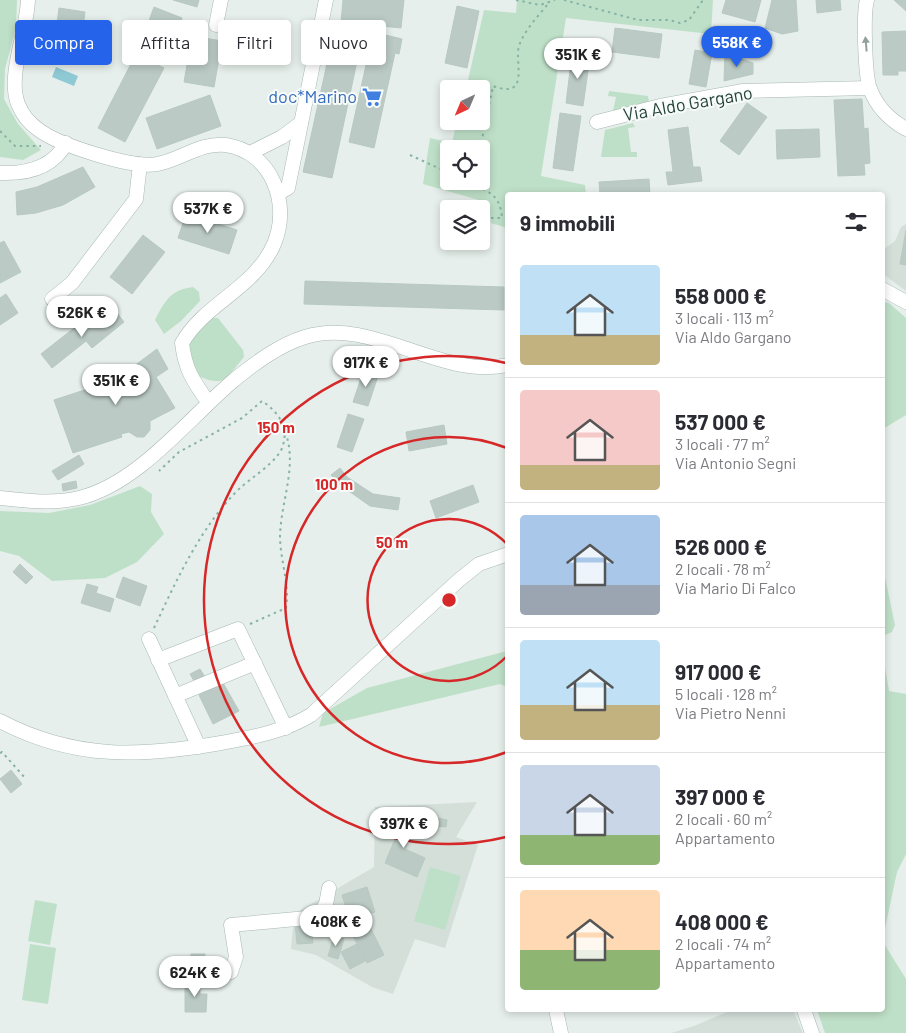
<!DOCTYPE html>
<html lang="it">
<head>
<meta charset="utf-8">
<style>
  body { margin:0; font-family:Barlow,sans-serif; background:#f7f7f7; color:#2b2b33; height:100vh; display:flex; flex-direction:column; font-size:19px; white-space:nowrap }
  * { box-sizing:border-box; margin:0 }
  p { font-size:16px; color:#7c7c81 }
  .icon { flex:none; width:28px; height:28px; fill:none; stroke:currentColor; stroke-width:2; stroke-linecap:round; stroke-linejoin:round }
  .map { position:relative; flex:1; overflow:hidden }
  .details { position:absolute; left:505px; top:192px; width:380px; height:820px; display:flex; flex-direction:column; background:#fff; border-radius:5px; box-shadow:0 2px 8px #0003 }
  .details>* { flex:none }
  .hud { position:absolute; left:15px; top:20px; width:415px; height:45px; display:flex; gap:10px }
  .needle { width:32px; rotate:224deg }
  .fabs { position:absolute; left:440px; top:80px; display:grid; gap:10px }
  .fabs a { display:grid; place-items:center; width:50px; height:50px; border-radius:5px; background:#fff; box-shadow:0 2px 8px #0003; font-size:25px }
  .price { position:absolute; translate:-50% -42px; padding:0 11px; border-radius:18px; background:#fff; color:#222; font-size:16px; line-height:32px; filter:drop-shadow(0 1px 2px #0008) }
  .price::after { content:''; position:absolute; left:50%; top:30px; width:15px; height:11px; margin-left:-8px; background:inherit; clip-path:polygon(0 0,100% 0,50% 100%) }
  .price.on { background:#2563eb; color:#fff }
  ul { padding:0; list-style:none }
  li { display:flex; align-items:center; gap:15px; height:125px; padding:0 15px }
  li+li { border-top:1px solid #e1e1e2 }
  li span { display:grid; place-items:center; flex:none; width:140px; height:100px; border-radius:5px; color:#555 }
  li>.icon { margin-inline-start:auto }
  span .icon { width:60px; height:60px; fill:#fffc; stroke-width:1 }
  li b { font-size:21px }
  h2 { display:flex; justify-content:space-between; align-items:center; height:60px; padding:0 15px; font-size:21px }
  .tag { padding:0 18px; border-radius:5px; background:#fff; box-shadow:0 2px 8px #0003; font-size:18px; line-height:45px }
  .tag.on { background:#2563eb; color:#fff }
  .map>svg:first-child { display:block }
</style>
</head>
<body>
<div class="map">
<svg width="906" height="1033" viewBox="0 0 906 1033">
  <rect width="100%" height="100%" fill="#e6efeb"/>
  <!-- built -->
  <path fill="#d4dfda" d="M906,224V291L883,274L882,253L884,249L895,241L901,227Z
    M477,802L456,837L478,845L445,948L415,939L393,994L372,987L316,955L291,949L294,914L374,867L375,807Z
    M732,1010H793L803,1033H671L694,1026Z"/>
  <!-- green -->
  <path fill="#bfe0c8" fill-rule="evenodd" d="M0,0H17L16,27L5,69L4,99L18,124L41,150L23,160L0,157Z
    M517,0H713L711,34L566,18L541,176L585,185L586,195H508L507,228L491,223L489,203L423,184L430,138L452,143L457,121H481V89H466L484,10L516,13ZM449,149H481V181H449Z
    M609,91L648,96L649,102L613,111L616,97L608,96Z
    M633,123L635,127L628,128L631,152H637V157H601L605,130Z
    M193,287L199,292L200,301L181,321L164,334L155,320C165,301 170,290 193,287Z
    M883,302L889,303L906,318V415L883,429Z
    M210,318H218L243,350L244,357C226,378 226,388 198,376C184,341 184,344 210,318Z
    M140,486L152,494L151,512L164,534L137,562L105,578L52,581L19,556L0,551V511L49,513L90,505Z
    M882,563L895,625L892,632L883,636Z
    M882,650L889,691L906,694V854L897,872L883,938Z
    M507,651V687L500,684L319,727L323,713L367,688Z
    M430,867L461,876L445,930L414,921Z
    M35,900L57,904L50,945L28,941Z
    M883,942L906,979V1033H825L817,1010H882Z
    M30,944L56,948L48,1004L22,1000Z"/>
  <!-- water -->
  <path fill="#8ec9d4" d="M56,67L78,76L74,86L52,77Z"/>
  <!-- building -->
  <path fill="#bbcac4" stroke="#b8c9c2" d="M173,0H199L197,7Z
    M343,0H404L401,28L341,22Z
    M726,0H761L755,22L722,13Z
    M772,0H796L798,31L782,34L765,28Z
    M816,0H840L841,10L817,13Z
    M894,0H906V11Z
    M457,6L479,11L467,68L445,63Z
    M154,7L182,18L167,58L139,48Z
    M59,8L85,12L81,43L55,39Z
    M615,28L662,34L659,58L612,52Z
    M906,31V71H898V75H883L882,32Z
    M334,32L362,38L332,178L303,172Z
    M373,32L402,39L399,54L395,53L393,62L368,56Z
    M192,36L222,41L214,87L184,82Z
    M695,50L712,53L706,87L689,84Z
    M725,53L753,63V74L724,81Z
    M136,54L164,68L125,142L98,128Z
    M572,54L590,57L583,106L566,103Z
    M368,56L393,62L374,148L349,142Z
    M210,95L221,126L157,149L146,118Z
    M862,99L864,129L868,128L870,163L864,164L865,175L838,176L834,100Z
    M747,103L767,117L739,155L720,141Z
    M560,113L581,116L573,171L553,168Z
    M688,127L693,167H700L702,181L668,185L666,172H673L668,130Z
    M819,129L820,157L777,159L776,130Z
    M83,167L95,187L63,205L36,213L17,215L16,192L37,187Z
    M649,179L650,195H600L599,182Z
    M186,214L237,230L229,254L178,238Z
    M906,230V265L900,264Z
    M143,235L165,252L132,294L110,277Z
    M4,241L21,272L0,283V243Z
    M305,281L504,287V310L304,304Z
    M6,294L18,313L0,325V298Z
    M114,309L124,322L92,348L86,341L52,368L41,354L74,328L80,335Z
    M157,349L168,369L156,377L175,408L150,421V430L144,437H137L129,432L121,434L122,437L73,453L54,400L115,380Z
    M364,369L379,373L368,406L353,402Z
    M348,414L364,419L352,452L337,447Z
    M444,425L447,444L409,451L406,432Z
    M79,455L84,464L58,480L52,471Z
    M340,468L347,477L373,494L400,498L398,510L370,506L339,484L331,475Z
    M76,481L77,488L63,491L62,484Z
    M473,485L479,502L436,518L430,501Z
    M20,564L33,577L26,584L13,572Z
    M123,577L147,586L140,606L116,597Z
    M87,584L98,587L96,593L114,599L110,612L81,603Z
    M200,669L205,677L194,681L190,674Z
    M222,681L239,711L213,724L199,695Z
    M11,770L22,784L11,793L0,779Z
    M403,816L416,822L405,849L425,858L417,877L385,863L395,839L390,837L395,825L399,826Z
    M438,818L447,820L446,827L437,826Z
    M367,887L375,912L350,920L342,895Z
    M311,922L313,943L297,944L295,924Z
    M370,927L384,955L367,963L353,936Z
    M334,936L344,939L338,959L328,956Z
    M357,944L365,961L350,969L341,952Z
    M191,954H205V967H190Z
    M185,981L200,982V994H207L206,1012H185Z"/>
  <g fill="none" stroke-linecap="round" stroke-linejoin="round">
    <defs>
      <path id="minor" d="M28,0C27,31 7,76 18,104C22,114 30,124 39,130C59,145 133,169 157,164C181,160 200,142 226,145C272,152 291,204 274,244C255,288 205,303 182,343C185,369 193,381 208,402
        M867,0C863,14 865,76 870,89C877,107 890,120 906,129
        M216,25L221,0
        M597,122L660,106L743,91L870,88
        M250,153L282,137L301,123
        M0,173C27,174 53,168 66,143
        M279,193L288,188L326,0
        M882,289L906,302
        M52,299L72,283L136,199L140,164
        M0,498C26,501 54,504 79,498C138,484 188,419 234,380C255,363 279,345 305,337C372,316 440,380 508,365
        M149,639L199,747
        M158,660L238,629L286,728
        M175,696L255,663
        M0,721C74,760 141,757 221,743C253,737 283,732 311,715L459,580L479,564L508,554
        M202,974L217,976L231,972L236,957L231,925L318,917L326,904L329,888
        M556,1010L561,1033
        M804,1010L812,1033"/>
    </defs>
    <!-- minor casing -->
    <use href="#minor" stroke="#a8b8b2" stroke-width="15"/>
    <!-- path -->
    <path stroke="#86b3a5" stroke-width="2" stroke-dasharray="2.5 4" stroke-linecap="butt" d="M516,0L540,5L555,0
      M564,0L638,20H669L680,23L689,20L703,0
      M0,131L15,146H41
      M480,149L493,86C531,100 514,62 519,46C524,31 538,16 548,4
      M410,155L449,173
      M465,181C486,191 500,192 502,218H489L482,230
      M250,624L286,608C290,584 280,560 280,536C281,500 298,466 285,431
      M154,628C177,579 201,526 240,488C251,478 280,460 283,445C289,426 277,411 262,401L242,418L179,452L159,471
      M0,753L2,752L26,779"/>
    <!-- minor -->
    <use href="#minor" stroke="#fff" stroke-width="14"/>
  </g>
  <!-- one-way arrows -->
  <defs><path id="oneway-solid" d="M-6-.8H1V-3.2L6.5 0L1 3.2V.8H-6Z" transform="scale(1.25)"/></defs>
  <use fill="#92a09c" href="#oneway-solid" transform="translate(866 44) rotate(-95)"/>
  <!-- distance rings -->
  <g fill="none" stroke="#d62828" stroke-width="2.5">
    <path d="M507 656A81 81 0 1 1 507 544"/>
    <path d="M507 752A163 163 0 1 1 507 448"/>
    <path d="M506 837A244 244 0 1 1 506 363"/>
  </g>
  <!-- icons -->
  <defs>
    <symbol id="supermarket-bare" viewBox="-9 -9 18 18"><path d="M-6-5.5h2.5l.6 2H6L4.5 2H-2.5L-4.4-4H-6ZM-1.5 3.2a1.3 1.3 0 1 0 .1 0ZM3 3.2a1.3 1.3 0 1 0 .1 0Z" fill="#3f7fe0" stroke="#f7fbf9" stroke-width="2.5" paint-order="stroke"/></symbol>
  </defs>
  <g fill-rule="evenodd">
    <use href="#supermarket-bare" x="358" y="83" width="28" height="28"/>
  </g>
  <g text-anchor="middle" stroke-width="4" stroke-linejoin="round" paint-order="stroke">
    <!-- shop labels -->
    <g font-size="18" fill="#366cbe" stroke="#f7fbf9" text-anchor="end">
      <text x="357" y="103">doc*Marino</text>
    </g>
    <!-- street labels -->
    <g font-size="18" fill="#24423a" stroke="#f7fbf9">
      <text transform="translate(688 104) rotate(-10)" y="6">Via Aldo Gargano</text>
    </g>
  </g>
  <circle cx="449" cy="600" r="8" fill="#d62828" stroke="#f7fbf9" stroke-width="2.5"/>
  <g font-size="15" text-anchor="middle" font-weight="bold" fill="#d62828" stroke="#f7fbf9" stroke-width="4" stroke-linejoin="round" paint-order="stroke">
    <text x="276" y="433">150 m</text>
    <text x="334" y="490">100 m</text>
    <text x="392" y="548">50 m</text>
  </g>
</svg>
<div class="fabs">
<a><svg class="needle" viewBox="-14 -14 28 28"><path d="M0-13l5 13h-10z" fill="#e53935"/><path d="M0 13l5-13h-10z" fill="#7c7c81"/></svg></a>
<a><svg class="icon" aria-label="locate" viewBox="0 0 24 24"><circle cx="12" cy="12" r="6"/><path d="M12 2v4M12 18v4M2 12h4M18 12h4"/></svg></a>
<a><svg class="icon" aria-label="layers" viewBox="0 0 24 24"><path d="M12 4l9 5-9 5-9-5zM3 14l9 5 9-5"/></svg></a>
</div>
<b class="price on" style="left:737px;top:68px">558K €</b>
<b class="price" style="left:578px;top:80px">351K €</b>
<b class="price" style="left:208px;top:234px">537K €</b>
<b class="price" style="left:82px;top:338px">526K €</b>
<b class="price" style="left:366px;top:388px">917K €</b>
<b class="price" style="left:116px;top:406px">351K €</b>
<b class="price" style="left:404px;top:849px">397K €</b>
<b class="price" style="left:336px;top:947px">408K €</b>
<b class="price" style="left:195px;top:998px">624K €</b>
<div class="hud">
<a class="tag on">Compra</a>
<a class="tag">Affitta</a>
<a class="tag">Filtri</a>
<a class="tag">Nuovo</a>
</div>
<section class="details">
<h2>9 immobili<svg class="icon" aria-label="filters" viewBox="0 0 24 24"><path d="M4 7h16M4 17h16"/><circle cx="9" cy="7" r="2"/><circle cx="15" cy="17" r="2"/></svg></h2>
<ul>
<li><span style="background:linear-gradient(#bfe0f5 70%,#c2b280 0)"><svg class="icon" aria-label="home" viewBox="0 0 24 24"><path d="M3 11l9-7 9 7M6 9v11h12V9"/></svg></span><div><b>558 000 €</b><p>3 locali · 113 m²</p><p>Via Aldo Gargano</p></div></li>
<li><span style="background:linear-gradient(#f6c9c9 75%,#c2b280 0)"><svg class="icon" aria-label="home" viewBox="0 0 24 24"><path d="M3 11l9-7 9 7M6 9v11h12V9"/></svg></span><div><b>537 000 €</b><p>3 locali · 77 m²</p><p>Via Antonio Segni</p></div></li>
<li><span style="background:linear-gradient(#a9c7e8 70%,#9aa5b1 0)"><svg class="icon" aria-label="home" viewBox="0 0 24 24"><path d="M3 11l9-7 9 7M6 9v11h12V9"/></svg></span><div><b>526 000 €</b><p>2 locali · 78 m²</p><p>Via Mario Di Falco</p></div></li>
<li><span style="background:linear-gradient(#bfe0f5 65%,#c2b280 0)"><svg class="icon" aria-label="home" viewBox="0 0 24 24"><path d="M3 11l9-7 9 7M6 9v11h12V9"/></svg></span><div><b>917 000 €</b><p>5 locali · 128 m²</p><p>Via Pietro Nenni</p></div></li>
<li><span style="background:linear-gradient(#c9d6e8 70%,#8fb573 0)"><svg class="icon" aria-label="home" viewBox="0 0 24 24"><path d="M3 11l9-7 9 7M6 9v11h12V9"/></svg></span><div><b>397 000 €</b><p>2 locali · 60 m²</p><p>Appartamento</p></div></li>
<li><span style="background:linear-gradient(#ffd9b3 60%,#8fb573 0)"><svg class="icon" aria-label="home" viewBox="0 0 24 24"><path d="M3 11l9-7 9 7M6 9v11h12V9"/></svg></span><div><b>408 000 €</b><p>2 locali · 74 m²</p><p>Appartamento</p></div></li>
</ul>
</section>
</div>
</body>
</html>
